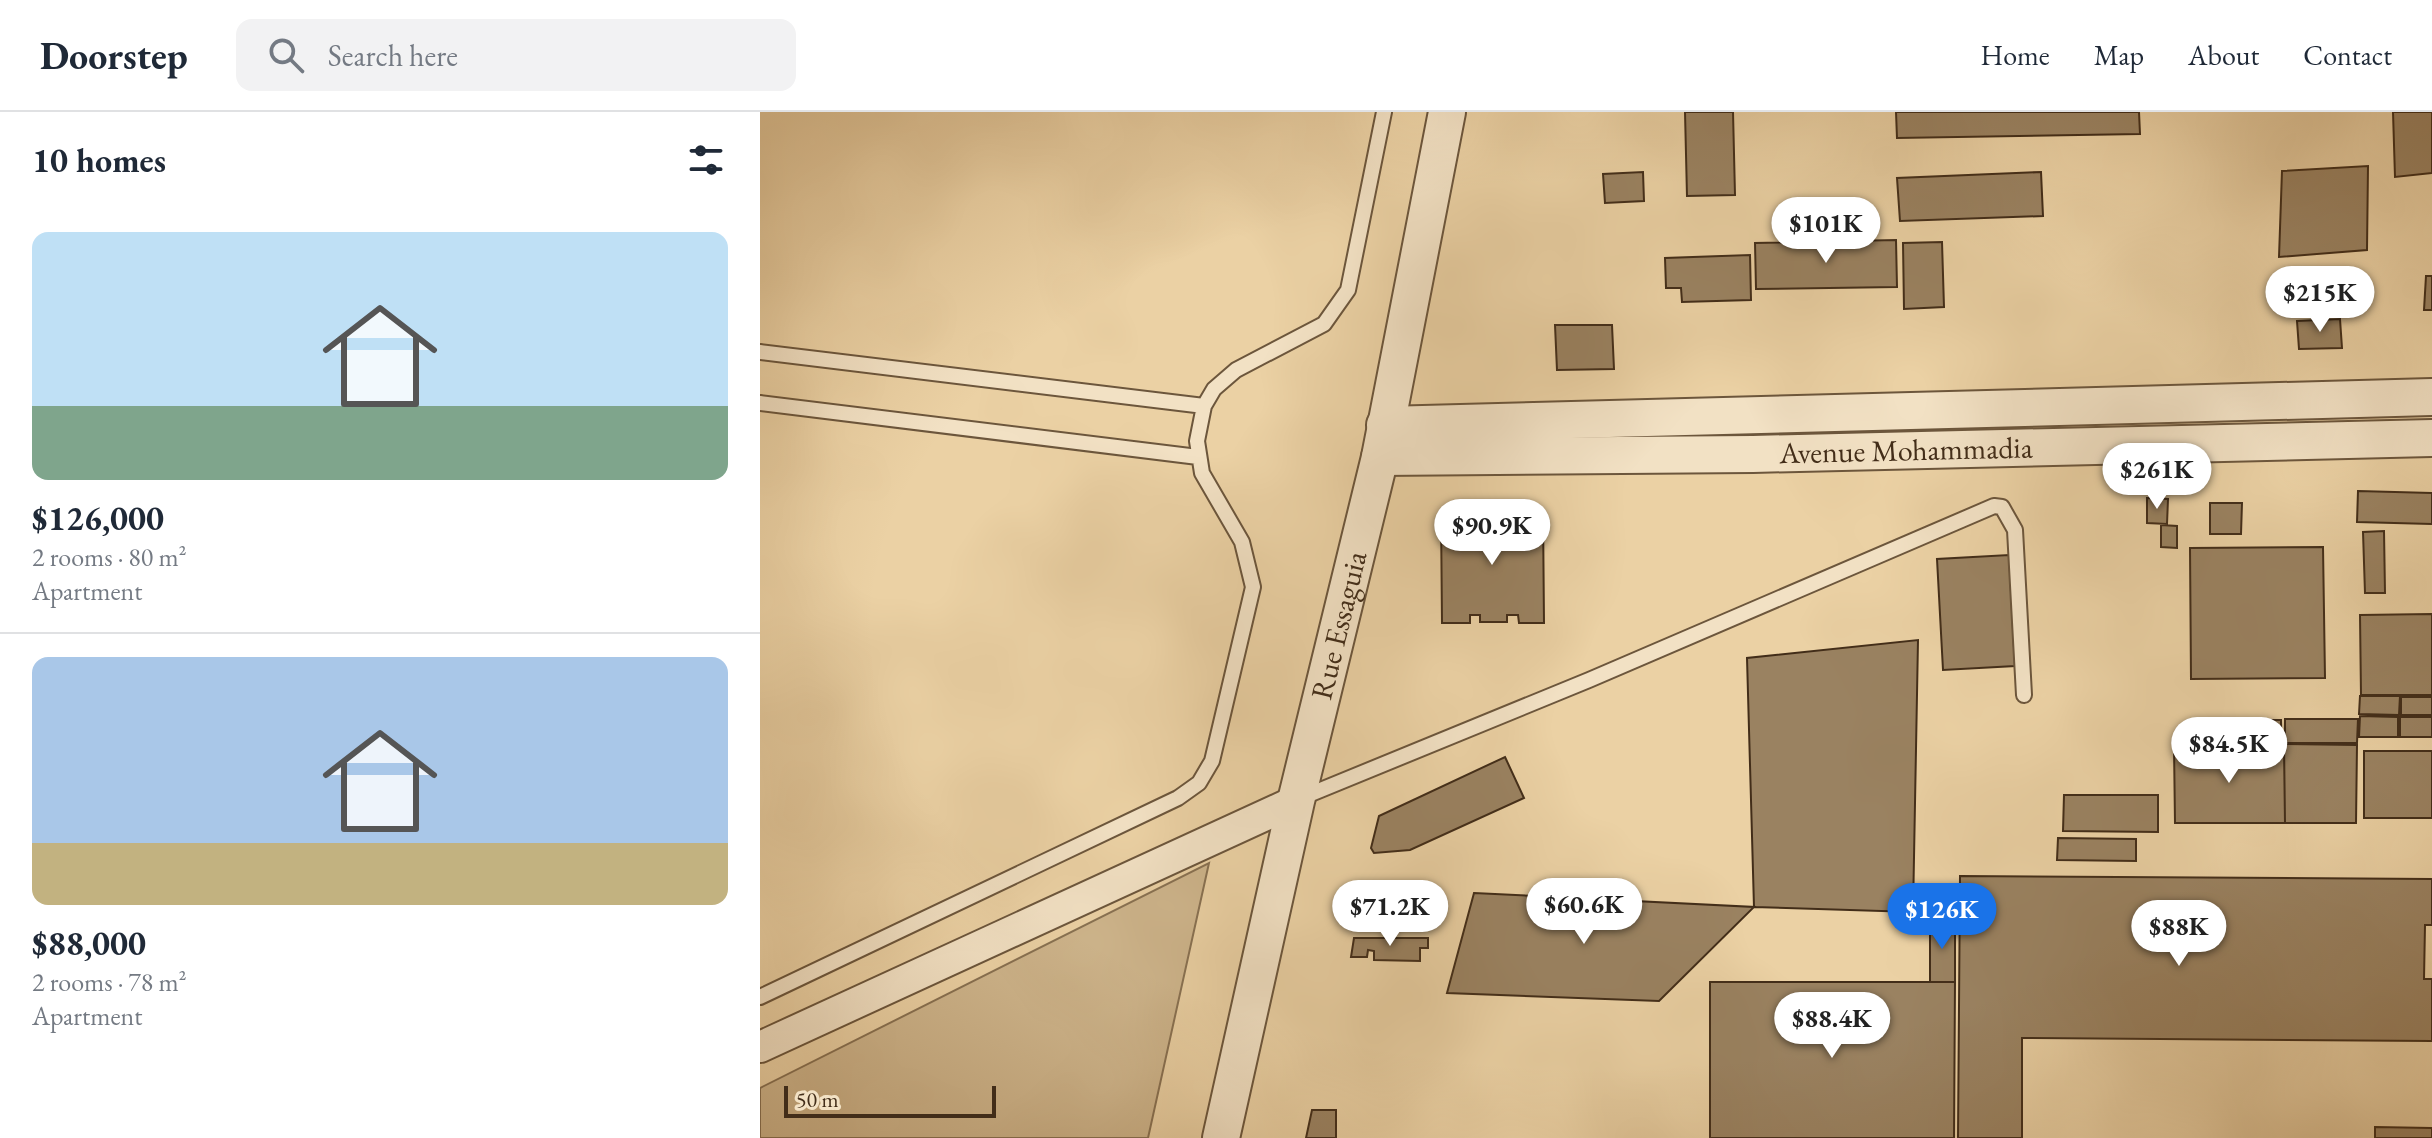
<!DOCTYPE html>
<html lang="en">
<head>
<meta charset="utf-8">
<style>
  body { margin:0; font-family:"EB Garamond",serif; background:#f2f2f3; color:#1f2937; height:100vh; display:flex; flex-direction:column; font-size:30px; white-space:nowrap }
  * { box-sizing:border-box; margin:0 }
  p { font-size:26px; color:#747a83 }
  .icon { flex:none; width:44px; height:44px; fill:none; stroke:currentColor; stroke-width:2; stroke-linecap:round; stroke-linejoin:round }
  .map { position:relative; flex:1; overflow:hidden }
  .details { display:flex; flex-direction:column; background:#fff; width:760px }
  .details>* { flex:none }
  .scale { position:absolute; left:24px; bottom:20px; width:212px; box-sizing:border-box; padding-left:8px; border:4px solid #422d19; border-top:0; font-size:22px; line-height:28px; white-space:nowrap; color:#422d19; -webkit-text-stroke:6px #f2e1c4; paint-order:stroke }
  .price { position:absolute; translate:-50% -68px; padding:0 18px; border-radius:28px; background:#fff; color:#222; font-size:26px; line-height:52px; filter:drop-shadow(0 2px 4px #0008) }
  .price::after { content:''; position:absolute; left:50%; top:48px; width:24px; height:18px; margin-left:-12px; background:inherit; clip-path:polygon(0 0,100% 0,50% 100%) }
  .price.selected { background:#1a73e8; color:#fff }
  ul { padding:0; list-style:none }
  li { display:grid; align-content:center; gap:16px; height:424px; padding:0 32px }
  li+li { border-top:2px solid #e0e1e3 }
  li span { display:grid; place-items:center; height:248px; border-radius:16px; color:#555 }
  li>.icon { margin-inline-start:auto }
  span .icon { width:144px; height:144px; fill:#fffc; stroke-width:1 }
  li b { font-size:34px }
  h2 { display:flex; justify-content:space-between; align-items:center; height:96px; padding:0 32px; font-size:34px }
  header { display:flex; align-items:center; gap:48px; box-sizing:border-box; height:112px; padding:0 40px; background:#fff; border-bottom:2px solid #e0e1e3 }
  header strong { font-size:38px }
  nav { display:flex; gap:44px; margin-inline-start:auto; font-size:28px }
  .search { width:560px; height:72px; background:#f2f2f3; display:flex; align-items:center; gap:20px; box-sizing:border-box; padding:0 28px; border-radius:16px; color:#747a83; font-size:30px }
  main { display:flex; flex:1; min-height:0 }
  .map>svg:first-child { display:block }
</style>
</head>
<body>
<header>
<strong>Doorstep</strong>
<div class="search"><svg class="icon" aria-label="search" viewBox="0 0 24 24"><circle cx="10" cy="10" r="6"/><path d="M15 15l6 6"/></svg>Search here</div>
<nav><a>Home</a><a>Map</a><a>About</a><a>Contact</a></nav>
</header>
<main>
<section class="details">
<h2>10 homes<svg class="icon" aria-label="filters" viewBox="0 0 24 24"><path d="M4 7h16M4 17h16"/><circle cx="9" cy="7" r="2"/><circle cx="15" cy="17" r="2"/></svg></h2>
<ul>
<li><span style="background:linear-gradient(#bfe0f5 70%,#7fa58c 0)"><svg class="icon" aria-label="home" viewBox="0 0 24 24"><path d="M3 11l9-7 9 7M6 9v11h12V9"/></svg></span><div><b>$126,000</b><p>2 rooms · 80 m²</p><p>Apartment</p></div></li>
<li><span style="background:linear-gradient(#a9c7e8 75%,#c2b280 0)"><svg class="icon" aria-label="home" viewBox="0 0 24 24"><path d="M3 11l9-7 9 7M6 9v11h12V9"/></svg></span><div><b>$88,000</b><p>2 rooms · 78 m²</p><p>Apartment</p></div></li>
</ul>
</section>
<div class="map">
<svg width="1672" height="1026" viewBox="0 0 1672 1026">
  <rect width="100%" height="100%" fill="#ebd1a4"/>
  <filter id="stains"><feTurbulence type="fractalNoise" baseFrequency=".0025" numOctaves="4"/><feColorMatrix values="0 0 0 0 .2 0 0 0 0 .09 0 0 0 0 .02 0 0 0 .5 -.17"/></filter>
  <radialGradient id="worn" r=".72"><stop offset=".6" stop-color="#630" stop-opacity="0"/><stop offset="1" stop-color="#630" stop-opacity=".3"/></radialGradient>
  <!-- green -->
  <path fill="#ceb58c" stroke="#887152" stroke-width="2" d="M449,751L388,1026H0V976Z"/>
  <!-- building -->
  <path fill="#9a8261" stroke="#422d19" stroke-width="2" d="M925,0H973L975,83L927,84Z
    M1136,0H1379L1380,22L1137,26Z
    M1633,0H1672V61L1635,65Z
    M1608,54L1607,138L1519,145L1522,59Z
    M883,60L884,89L845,91L843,62Z
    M1281,60L1283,104L1140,109L1137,66Z
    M1136,128L1137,175L996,177L995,131Z
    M1182,130L1184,195L1144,197L1143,131Z
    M990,143L991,188L922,190L921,176H906L905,146Z
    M1666,164H1672V198H1664Z
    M1580,207L1582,236L1539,237L1537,209Z
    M795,213H852L854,257L797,258Z
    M1598,379L1672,381V412L1597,410Z
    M1387,386L1408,387L1407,412L1387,411Z
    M1450,391H1482L1481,422H1450Z
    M681,400H783L784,511H759L758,503H747V510H720V503H710V511H682Z
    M1401,413L1417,414V436L1401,435Z
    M1624,419L1625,481H1605L1603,420Z
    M1563,435L1565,566L1431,567L1430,436Z
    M1249,443L1255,554L1183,558L1177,447Z
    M1672,502V583H1601L1600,503Z
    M1158,528L1153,800L994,795L987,546Z
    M1600,584H1640L1639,603L1599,602Z
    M1641,585H1672V603H1641Z
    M1600,604L1638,605V625H1599Z
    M1640,605H1672V625H1640Z
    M1525,607H1598L1597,631H1525Z
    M1443,608H1521V632H1422V615H1444Z
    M1524,632L1597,633L1596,711H1525Z
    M1414,634L1524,636L1525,711H1415Z
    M1604,639H1672V706H1604Z
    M745,645L764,686L650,738L614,741L611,736L619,704Z
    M1304,683H1398V720L1303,719Z
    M1298,726L1376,727V749L1297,748Z
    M1200,764L1672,767V813H1665L1664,867H1672V929L1262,926V1026H1198Z
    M714,781L994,795L899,889L687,881Z
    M1170,808H1195V870H1170Z
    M594,826H668V836H660V849L614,848V839L608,838L607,845H591Z
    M950,870H1195L1194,1026H950Z
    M552,998H576V1026H546Z
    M1615,1015L1672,1016V1026H1615Z"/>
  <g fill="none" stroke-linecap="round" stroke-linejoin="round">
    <defs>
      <path id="service" d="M0,240L444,294
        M0,291L438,345
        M541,686L829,568L1234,394L1242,395L1255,418L1264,583
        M0,885L418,686L439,671L452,649L493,475L482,430L442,361L437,329L444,294L454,277L476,258L564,212L588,178L624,0"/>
      <path id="minor" d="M0,935L536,689"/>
      <g id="tertiary">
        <path d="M625,313L1672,285"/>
        <path id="s1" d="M620,345L993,342L1672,326"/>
        <path id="s2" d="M461,1026L536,689L620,345L687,0"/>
      </g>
    </defs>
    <!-- service casing -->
    <use href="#service" stroke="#6c563c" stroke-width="18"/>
    <!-- minor casing -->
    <use href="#minor" stroke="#6c563c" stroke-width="34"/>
    <!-- tertiary casing -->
    <use href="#tertiary" stroke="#6c563c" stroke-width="40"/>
    <!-- service -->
    <use href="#service" stroke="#f2e1c4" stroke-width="14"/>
    <!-- minor -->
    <use href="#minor" stroke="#f2e1c4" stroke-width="30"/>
    <!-- tertiary -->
    <use href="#tertiary" stroke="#f2e1c4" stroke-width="36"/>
  </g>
  <g text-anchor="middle" stroke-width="6" stroke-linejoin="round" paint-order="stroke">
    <!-- street labels -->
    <g font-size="30" fill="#422d19" stroke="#f2e1c4">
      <text dy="10" stroke="none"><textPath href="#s1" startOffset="526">Avenue Mohammadia</textPath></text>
      <text dy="10" stroke="none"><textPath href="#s2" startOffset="526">Rue Essaguia</textPath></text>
    </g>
  </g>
  <rect width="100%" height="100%" filter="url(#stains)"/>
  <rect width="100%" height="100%" fill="url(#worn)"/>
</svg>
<div class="scale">50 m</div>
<b class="price" style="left:1066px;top:153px">$101K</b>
<b class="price" style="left:1560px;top:222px">$215K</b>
<b class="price" style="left:1397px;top:399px">$261K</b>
<b class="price" style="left:732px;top:455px">$90.9K</b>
<b class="price" style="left:1469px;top:673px">$84.5K</b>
<b class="price" style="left:824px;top:834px">$60.6K</b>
<b class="price" style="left:630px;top:836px">$71.2K</b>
<b class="price selected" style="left:1182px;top:839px">$126K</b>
<b class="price" style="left:1419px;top:856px">$88K</b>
<b class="price" style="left:1072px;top:948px">$88.4K</b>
</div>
</main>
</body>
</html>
